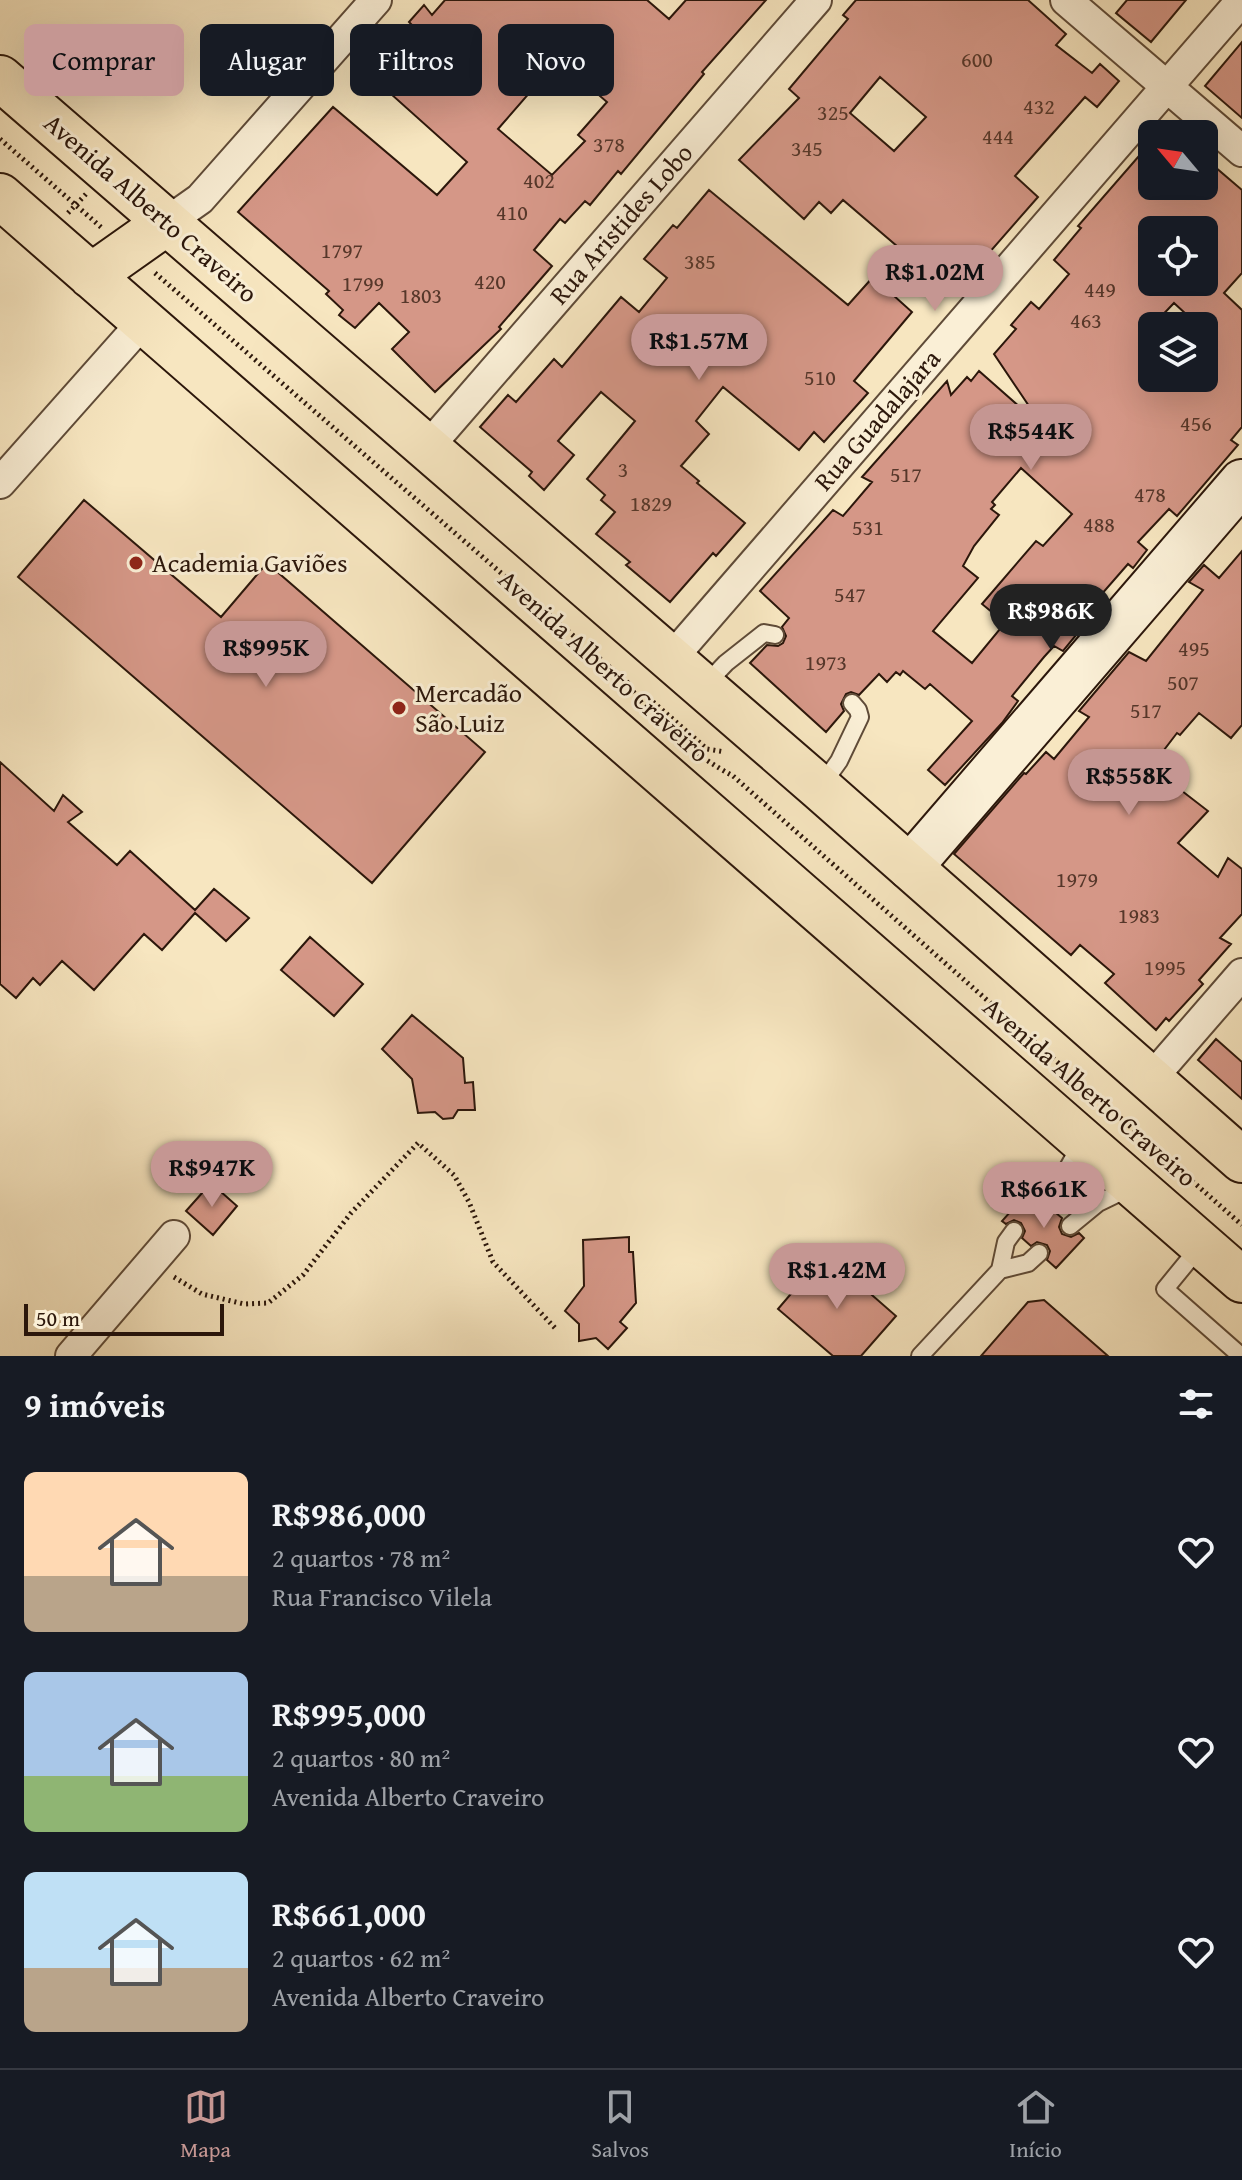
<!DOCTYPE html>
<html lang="pt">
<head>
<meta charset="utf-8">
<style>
  body { margin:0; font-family:"Gentium Book Plus",serif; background:#20242c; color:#f1f3f6; height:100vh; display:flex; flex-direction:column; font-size:30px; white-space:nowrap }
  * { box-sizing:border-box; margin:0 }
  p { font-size:26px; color:#9ea1a6 }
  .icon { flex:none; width:44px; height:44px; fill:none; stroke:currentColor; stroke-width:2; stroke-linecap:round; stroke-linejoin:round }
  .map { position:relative; height:1356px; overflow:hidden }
  .side { display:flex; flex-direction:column; background:#171b24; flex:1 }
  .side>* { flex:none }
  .hud { position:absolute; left:24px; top:24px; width:800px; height:72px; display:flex; gap:16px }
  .needle { width:52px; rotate:299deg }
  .buttons { position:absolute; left:1138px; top:120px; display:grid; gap:16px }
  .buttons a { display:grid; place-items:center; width:80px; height:80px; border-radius:12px; background:#171b24; box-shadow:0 8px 32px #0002; font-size:40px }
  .scale { position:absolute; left:24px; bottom:20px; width:200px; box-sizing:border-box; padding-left:8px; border:4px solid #2c170b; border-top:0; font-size:22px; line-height:28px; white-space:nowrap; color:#2c170b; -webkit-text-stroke:6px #faefd6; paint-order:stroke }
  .price { position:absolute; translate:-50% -68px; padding:0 18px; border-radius:28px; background:#c59692; color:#111; font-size:26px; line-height:52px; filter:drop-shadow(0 2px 4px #0008) }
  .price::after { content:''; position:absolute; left:50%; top:48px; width:24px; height:18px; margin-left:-12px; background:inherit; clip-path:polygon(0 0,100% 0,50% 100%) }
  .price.selected { background:#222; color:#fff }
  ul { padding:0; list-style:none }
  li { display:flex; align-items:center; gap:24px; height:200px; padding:0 24px }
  li span { display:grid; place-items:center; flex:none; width:224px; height:160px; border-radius:12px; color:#555 }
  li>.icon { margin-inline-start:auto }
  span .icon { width:96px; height:96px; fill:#fffc; stroke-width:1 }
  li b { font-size:34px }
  h2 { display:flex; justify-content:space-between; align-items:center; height:96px; padding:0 24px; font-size:34px }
  .chip { padding:0 28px; border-radius:12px; background:#171b24; box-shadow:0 8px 32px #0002; font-size:28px; line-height:72px }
  .chip.selected { background:#c59692; color:#111 }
  .tab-bar { display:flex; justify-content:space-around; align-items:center; height:112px; border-top:2px solid #363941; background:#171b24; font-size:22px; color:#9ea1a6 }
  .tab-bar a { display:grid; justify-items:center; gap:4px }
  .tab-bar .selected { color:#c59692 }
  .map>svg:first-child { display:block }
</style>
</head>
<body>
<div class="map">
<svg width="1242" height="1356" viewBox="0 0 1242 1356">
  <rect width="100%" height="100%" fill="#f7e6c0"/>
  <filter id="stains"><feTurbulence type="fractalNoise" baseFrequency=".0025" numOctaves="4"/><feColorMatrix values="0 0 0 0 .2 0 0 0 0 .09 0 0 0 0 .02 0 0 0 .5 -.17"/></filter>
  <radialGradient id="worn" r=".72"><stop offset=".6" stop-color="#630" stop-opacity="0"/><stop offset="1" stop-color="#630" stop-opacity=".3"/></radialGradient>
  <!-- building -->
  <path fill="#d59787" stroke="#2c170b" stroke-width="2" fill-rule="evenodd" d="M445,0H647L669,19L686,0H766L702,72L704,74L621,174L618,171L590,205L585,201L565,223L560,219L534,250L552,266L499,327L501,329L435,392L392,349L409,332L379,303L355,328L339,315L343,310L326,294L329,291L238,212L333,107L437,195L467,162L372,77L414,27L409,22L424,5L432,15ZM558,60L607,102L578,135L585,141L552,175L498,129Z
    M856,0H1028L1066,34L1056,45L1092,73L1100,64L1119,81L1097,107L1085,97L1015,176L1038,197L953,294L942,278L939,282L843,200L831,213L819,202L804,219L739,160L799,98L789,89L848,19L843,15ZM880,77L926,117L894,151L850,113Z
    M1127,0H1186L1151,42L1116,13Z
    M1242,42V118L1205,86Z
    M1152,141V186H1204V179L1215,167L1242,190V273L1224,293L1242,310V427L1231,440L1238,445L1177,516L1169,509L1138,542L1147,550L1133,568L1128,564L1100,596L1104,601L1063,651L1054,646L1044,657L1012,696L1018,701L1002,723L945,785L928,770L972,721L930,684L925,689L903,671L900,675L896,672L887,682L879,674L859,695L851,692L846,694L841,704L844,711L826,732L750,663L767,645L778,646L783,643L786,636L782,627L789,618L760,591L833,510L843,516L872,482L862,477L947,381L951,395L967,377L971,381L979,371L1029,415L1033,412L994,354L1016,329L1011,325L1031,302L1039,309L1069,274L1054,260L1081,228L1078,226ZM1152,230H1204V282H1152ZM1174,303L1199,326H1204V378H1152V326ZM1021,468L1072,514L1043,546L1036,541L982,604L1005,623L972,663L933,631L978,578L963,566L974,546L999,515L991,509L995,505L992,502Z
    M709,190L848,305L873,277L912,312L854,381L868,393L824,442L814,432L799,450L723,387L696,421L709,434L681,466L699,481L697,483L745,523L716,556L713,553L670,602L626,565L630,562L596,534L615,512L601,500L605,495L587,479L635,421L601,392L558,441L574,455L544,490L529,476L532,472L480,427L508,395L516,402L554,359L562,367L621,297L639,312L667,278L644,259L673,225L677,228Z
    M84,500L221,617L267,563L485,752L372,883L18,577Z
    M1242,551V725L1231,738L1199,713L1180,735L1177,733L1151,767L1208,811L1178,843L1218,877L1228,858L1242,869V914L1220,938L1231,944L1199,980L1203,984L1169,1021L1166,1018L1156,1030L1105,983L1114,974L1080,945L1071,955L954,854L1024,773L1026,774L1046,752L1054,759L1089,717L1079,711L1129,652L1146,661L1203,590L1189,582L1204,565L1219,578Z
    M0,762L54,811L63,795L82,812L68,822L117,865L130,851L195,910L214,889L249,918L226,941L195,913L162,950L144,934L94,990L62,961L40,985L33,978L16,998L0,984Z
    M310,937L363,984L334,1016L281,970Z
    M412,1015L463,1058L465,1083L473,1082L475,1110H458L453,1118L443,1119L435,1112L418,1113L412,1079L382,1049Z
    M1216,1039L1242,1062V1099L1198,1060Z
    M211,1183L237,1206L213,1235L186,1211Z
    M1030,1190L1033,1192L1030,1203L1034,1209L1044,1211L1049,1207L1062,1218L1059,1227L1062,1234L1071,1237L1079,1233L1084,1238L1056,1268L1047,1260L1050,1251L1047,1245L1037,1242L1031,1246L1022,1238L1025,1231L1021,1223L1014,1220L1006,1224L1002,1221Z
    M629,1237V1252H633L636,1303L620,1322L627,1328L608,1349L596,1338L579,1341V1324L565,1311L584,1286L583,1240Z
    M825,1254L896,1316L861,1356H833L778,1309Z
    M1044,1300L1108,1356H981L1028,1302Z"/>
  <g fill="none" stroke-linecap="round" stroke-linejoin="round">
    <defs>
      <path id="lane" d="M705,685L726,663L764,633L775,635
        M821,786L839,761L860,717L858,710L852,703
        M1041,1200L1065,1173L1082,1143
        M1070,1226L1098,1203L1129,1188
        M1201,1245L1165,1289L1241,1356
        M1000,1270L1028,1263L1039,1253
        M920,1356L1000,1270L1006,1242L1014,1231"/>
      <path id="street" d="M1066,0L1242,151
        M166,223L200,199L376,0
        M427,448L816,0
        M0,483L143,322
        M670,660L1242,0
        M1150,1080L1242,974
        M71,1356L174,1236"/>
      <path id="secondary" d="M910,867L1242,482"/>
      <path id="primary" d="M0,78L820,788L1242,1160
        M0,196L1242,1280
        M91,276L166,223"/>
    </defs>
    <!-- lane casing -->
    <use href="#lane" stroke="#5f4b38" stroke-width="20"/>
    <!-- street casing -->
    <use href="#street" stroke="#5f4b38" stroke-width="34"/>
    <!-- secondary casing -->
    <use href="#secondary" stroke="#2c170b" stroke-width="48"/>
    <!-- primary casing -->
    <use href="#primary" stroke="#2c170b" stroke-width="48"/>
    <!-- path -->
    <path stroke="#2c170b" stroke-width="5" stroke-dasharray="2 4" stroke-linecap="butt" d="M0,139L102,228
      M68,213L86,194
      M155,273L628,683C649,720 696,756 733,776L1242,1225
      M645,709L652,701L707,749L725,752
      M174,1277L202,1294L244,1304L268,1303L303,1275L351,1213L418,1143L454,1175L469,1202L493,1262L555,1328"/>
    <!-- lane -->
    <use href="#lane" stroke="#faefd6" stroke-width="16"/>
    <!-- street -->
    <use href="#street" stroke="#faefd6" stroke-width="30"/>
    <!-- secondary -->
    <use href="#secondary" stroke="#faefd6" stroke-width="44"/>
    <!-- primary -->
    <use href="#primary" stroke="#f7e6c0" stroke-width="44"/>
  </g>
  <!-- markers -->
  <g fill="#8f2418" stroke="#faefd6" stroke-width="3">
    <circle cx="136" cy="563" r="8"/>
    <circle cx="399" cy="708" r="8"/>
  </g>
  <g text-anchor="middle" stroke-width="6" stroke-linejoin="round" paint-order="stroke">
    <!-- number labels -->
    <g font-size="22" fill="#56372a">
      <text x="977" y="67">600</text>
      <text x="1039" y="114">432</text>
      <text x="833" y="120">325</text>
      <text x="998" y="144">444</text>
      <text x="609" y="152">378</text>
      <text x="807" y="156">345</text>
      <text x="539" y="188">402</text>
      <text x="512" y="220">410</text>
      <text x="342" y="258">1797</text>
      <text x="700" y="269">385</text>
      <text x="490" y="289">420</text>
      <text x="363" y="291">1799</text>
      <text x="1100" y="297">449</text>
      <text x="421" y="303">1803</text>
      <text x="1086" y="328">463</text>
      <text x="820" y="385">510</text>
      <text x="1196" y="431">456</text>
      <text x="623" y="477">3</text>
      <text x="906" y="482">517</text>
      <text x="1150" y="502">478</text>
      <text x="651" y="511">1829</text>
      <text x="1099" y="532">488</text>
      <text x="868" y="535">531</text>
      <text x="850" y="602">547</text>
      <text x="1194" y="656">495</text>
      <text x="826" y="670">1973</text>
      <text x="1183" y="690">507</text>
      <text x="1146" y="718">517</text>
      <text x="1077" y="887">1979</text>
      <text x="1139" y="923">1983</text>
      <text x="1165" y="975">1995</text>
    </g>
    <!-- street labels -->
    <g font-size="26" fill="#2c170b" stroke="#faefd6">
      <text transform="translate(151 208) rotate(41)" y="9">Avenida Alberto Craveiro</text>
      <text transform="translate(621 224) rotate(-49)" y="9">Rua Aristides Lobo</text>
      <text transform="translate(877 420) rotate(-49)" y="9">Rua Guadalajara</text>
      <text transform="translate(604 666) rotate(42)" y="9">Avenida Alberto Craveiro</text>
      <text transform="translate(1090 1092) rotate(41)" y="9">Avenida Alberto Craveiro</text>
    </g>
    <!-- poi labels -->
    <g font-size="26" fill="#2c170b" stroke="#faefd6" text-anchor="start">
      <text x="152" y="572">Academia Gaviões</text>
      <text x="415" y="702">Mercadão<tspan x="415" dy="30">São Luiz</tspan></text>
    </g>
  </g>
  <rect width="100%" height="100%" filter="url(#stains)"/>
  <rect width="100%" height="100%" fill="url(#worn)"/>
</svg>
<div class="buttons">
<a><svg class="needle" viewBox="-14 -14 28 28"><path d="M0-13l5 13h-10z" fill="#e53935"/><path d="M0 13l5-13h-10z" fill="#9ea1a6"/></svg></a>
<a><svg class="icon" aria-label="locate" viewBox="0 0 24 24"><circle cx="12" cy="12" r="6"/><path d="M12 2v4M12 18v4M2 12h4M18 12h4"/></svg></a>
<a><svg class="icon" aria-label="layers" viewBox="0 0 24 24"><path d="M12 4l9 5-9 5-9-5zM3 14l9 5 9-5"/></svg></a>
</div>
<div class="scale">50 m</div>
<b class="price" style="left:935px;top:313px">R$1.02M</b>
<b class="price" style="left:699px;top:382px">R$1.57M</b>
<b class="price" style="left:1031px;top:472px">R$544K</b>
<b class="price selected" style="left:1051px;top:652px">R$986K</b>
<b class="price" style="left:266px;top:689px">R$995K</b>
<b class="price" style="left:1129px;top:817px">R$558K</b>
<b class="price" style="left:212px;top:1209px">R$947K</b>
<b class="price" style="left:1044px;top:1230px">R$661K</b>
<b class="price" style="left:837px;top:1311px">R$1.42M</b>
<div class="hud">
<a class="chip selected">Comprar</a>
<a class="chip">Alugar</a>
<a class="chip">Filtros</a>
<a class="chip">Novo</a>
</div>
</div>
<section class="side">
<h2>9 imóveis<svg class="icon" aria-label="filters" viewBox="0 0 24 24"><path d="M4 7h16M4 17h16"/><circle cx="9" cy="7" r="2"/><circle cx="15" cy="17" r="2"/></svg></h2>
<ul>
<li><span style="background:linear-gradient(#ffd9b3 65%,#b9a48a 0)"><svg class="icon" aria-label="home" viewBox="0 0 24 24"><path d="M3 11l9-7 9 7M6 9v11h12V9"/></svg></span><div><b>R$986,000</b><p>2 quartos · 78 m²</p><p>Rua Francisco Vilela</p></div><svg class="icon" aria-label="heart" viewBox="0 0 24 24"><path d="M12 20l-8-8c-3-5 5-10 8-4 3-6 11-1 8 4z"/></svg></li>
<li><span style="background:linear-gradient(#a9c7e8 65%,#8fb573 0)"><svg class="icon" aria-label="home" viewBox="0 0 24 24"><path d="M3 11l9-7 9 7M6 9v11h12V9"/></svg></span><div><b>R$995,000</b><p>2 quartos · 80 m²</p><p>Avenida Alberto Craveiro</p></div><svg class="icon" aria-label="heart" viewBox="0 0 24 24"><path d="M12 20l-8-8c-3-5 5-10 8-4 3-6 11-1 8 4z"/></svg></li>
<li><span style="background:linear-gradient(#bfe0f5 60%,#b9a48a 0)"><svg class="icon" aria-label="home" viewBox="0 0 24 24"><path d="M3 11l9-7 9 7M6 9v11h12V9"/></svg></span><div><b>R$661,000</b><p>2 quartos · 62 m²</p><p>Avenida Alberto Craveiro</p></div><svg class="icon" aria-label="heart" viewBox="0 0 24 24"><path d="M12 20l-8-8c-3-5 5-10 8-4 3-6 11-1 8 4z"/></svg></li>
</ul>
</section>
<nav class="tab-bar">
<a class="selected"><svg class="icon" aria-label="map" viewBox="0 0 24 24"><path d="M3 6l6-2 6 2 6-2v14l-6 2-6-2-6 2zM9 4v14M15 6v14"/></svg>Mapa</a>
<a><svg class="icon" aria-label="saved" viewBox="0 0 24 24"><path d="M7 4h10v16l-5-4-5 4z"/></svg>Salvos</a>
<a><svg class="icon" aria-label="home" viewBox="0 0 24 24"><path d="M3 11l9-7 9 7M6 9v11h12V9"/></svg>Início</a>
</nav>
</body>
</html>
